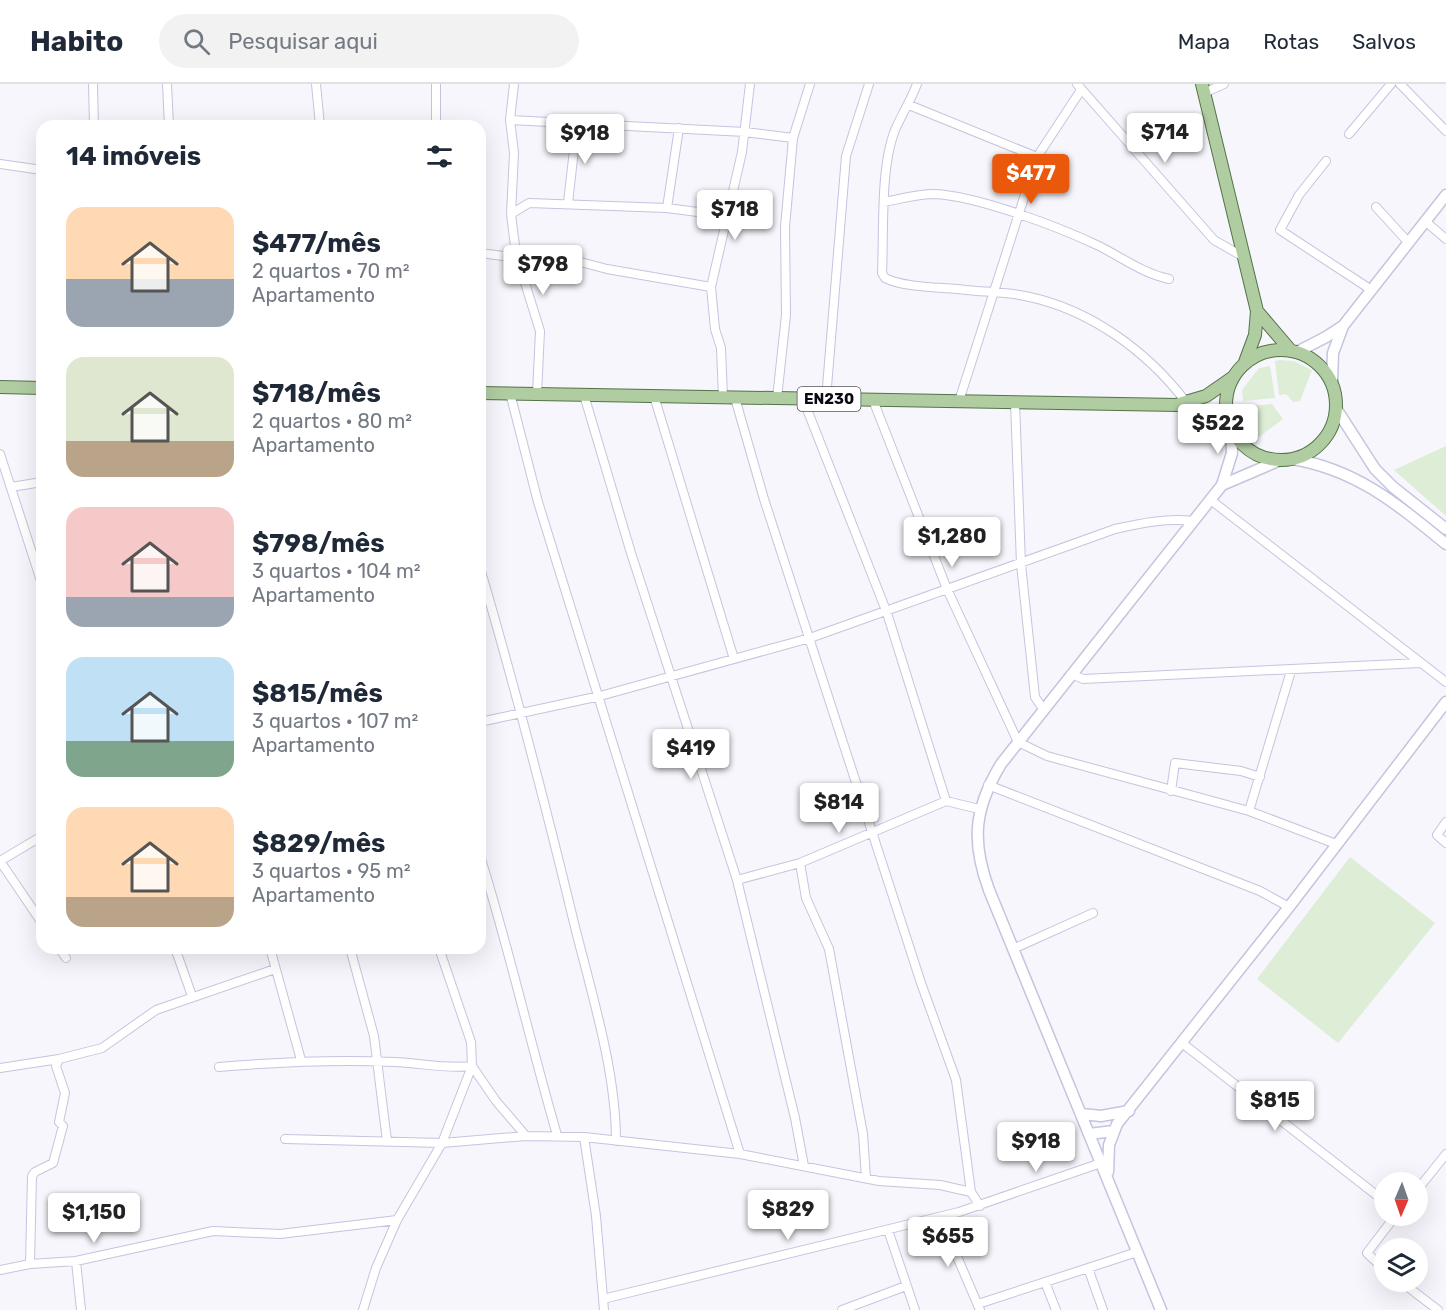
<!DOCTYPE html>
<html lang="pt">
<head>
<meta charset="utf-8">
<style>
  body { margin:0; font-family:Rubik,sans-serif; background:#f2f2f3; color:#1f2937; height:100vh; display:flex; flex-direction:column; font-size:22px; white-space:nowrap }
  * { box-sizing:border-box; margin:0 }
  p { font-size:20px; color:#747a83 }
  .icon { flex:none; width:33px; height:33px; fill:none; stroke:currentColor; stroke-width:2; stroke-linecap:round; stroke-linejoin:round }
  .map { position:relative; flex:1; overflow:hidden }
  .details { position:absolute; left:36px; top:36px; width:450px; height:834px; display:flex; flex-direction:column; background:#fff; border-radius:18px; box-shadow:0 6px 24px #0002 }
  .details>* { flex:none }
  .needle { width:39px; rotate:182deg }
  .controls { position:absolute; left:1374px; top:1088px; display:grid; gap:12px }
  .controls a { display:grid; place-items:center; width:54px; height:54px; border-radius:50%; background:#fff; box-shadow:0 6px 24px #0002; font-size:30px }
  .price { position:absolute; translate:-50% -51px; padding:0 14px; border-radius:6px; background:#fff; color:#222; font-size:20px; line-height:39px; filter:drop-shadow(0 2px 3px #0008) }
  .price::after { content:''; position:absolute; left:50%; top:36px; width:18px; height:14px; margin-left:-9px; background:inherit; clip-path:polygon(0 0,100% 0,50% 100%) }
  .price.selected { background:#ea580c; color:#fff }
  ul { padding:0; list-style:none }
  li { display:flex; align-items:center; gap:18px; height:150px; padding:0 30px }
  li span { display:grid; place-items:center; flex:none; width:168px; height:120px; border-radius:18px; color:#555 }
  li>.icon { margin-inline-start:auto }
  span .icon { width:72px; height:72px; fill:#fffc; stroke-width:1 }
  li b { font-size:26px }
  h2 { display:flex; justify-content:space-between; align-items:center; height:72px; padding:0 30px; font-size:26px }
  header { display:flex; align-items:center; gap:36px; box-sizing:border-box; height:84px; padding:0 30px; background:#fff; border-bottom:2px solid #e0e1e3 }
  header strong { font-size:28px }
  nav { display:flex; gap:33px; margin-inline-start:auto; font-size:21px }
  .search { width:420px; height:54px; background:#f2f2f3; display:flex; align-items:center; gap:15px; box-sizing:border-box; padding:0 21px; border-radius:33px; color:#747a83; font-size:22px }
  .map>svg:first-child { display:block }
</style>
</head>
<body>
<header>
<strong>Habito</strong>
<div class="search"><svg class="icon" aria-label="search" viewBox="0 0 24 24"><circle cx="10" cy="10" r="6"/><path d="M15 15l6 6"/></svg>Pesquisar aqui</div>
<nav><a>Mapa</a><a>Rotas</a><a>Salvos</a></nav>
</header>
<div class="map">
<svg width="1446" height="1226" viewBox="0 0 1446 1226">
  <rect width="100%" height="100%" fill="#f6f6fc"/>
  <!-- green -->
  <path fill="#ddedd6" d="M1280,276L1294,277L1312,286L1300,317L1293,318L1286,310L1279,311L1275,277Z
    M1270,282L1275,314L1243,317L1242,306L1259,284Z
    M1272,320L1283,335L1255,356L1244,342L1240,323Z
    M1446,362V432L1394,386Z
    M1350,773L1435,839L1338,959L1257,895Z"/>
  <g fill="none" stroke-linecap="round" stroke-linejoin="round">
    <defs>
      <path id="minor" d="M93,0L94,42
        M167,0L169,42
        M316,0L320,42
        M514,0L510,36L514,69L511,130L516,170L542,168L607,185L711,203
        M917,0C911,16 902,30 895,46C880,84 884,148 882,189L885,194C904,204 943,203 966,206C985,208 1006,208 1025,212C1090,225 1147,267 1186,318
        M1077,0L1214,156L1242,172
        M1400,0L1446,47
        M1204,9L1224,0
        M909,21L1037,73
        M510,36L745,48L793,54L785,143L786,231L777,314
        M436,42V0
        M1349,50L1391,0
        M793,54L810,0
        M1326,77L1299,111L1280,146L1370,205
        M0,80L42,86
        M884,118C901,115 917,110 934,110C978,112 1059,143 1099,162C1123,174 1142,189 1169,195
        M568,119L577,39
        M1376,123L1408,158
        M667,124L679,44
        M511,130L529,119L667,124L728,132
        M1425,137L1446,155
        M480,169L503,172L516,170L540,247L537,310
        M510,309L538,418L740,1070
        M584,311L631,469L737,796L795,1034L804,1082
        M654,312L734,575
        M723,313L721,264L715,245L711,203L742,68L750,0
        M735,314L764,415L921,899L956,996L971,1108
        M803,315L887,529L946,717
        M826,315L846,72L869,0
        M873,316L947,505L1018,658L1047,672L1249,727L1336,760
        M959,317L1037,73L1081,6
        M1015,318L1021,480L1035,613L1043,625
        M0,370L42,500
        M11,403L42,398
        M1212,417L1446,598
        M480,484C515,603 546,723 575,843C592,911 616,987 616,1057
        M1071,590L1083,595L1420,579
        M480,638L600,612L810,554L1115,445C1142,439 1166,434 1193,437
        M988,701L1260,807L1289,823
        M1171,707L1175,679L1241,687L1260,693
        M1249,727L1291,587
        M1446,738L1437,751L1446,759
        M480,772C509,864 530,958 557,1051
        M0,777L42,839
        M0,777L42,752
        M800,779L806,814L829,865L863,1050L866,1094
        M737,796L800,779L946,717L979,725
        M59,864L66,874
        M175,864L192,912
        M270,864L301,976
        M350,864L374,952L387,1057
        M1013,865L1093,829
        M1182,959L1384,1117
        M219,983C278,978 335,975 394,978C421,979 445,985 472,982L496,1017L526,1052
        M0,984L59,975
        M584,1053L596,1132L604,1226
        M285,1055L442,1059L526,1052L584,1053L740,1070L879,1097L940,1101L971,1108L980,1122
        M1418,1105L1446,1070
        M940,1133L980,1226
        M888,1146L915,1226
        M76,1177L81,1226
        M30,1180L32,1092L35,1088L53,1079L63,1042L59,1038L65,1009L56,982L59,975L102,964L156,926L275,885
        M1088,1184L1103,1226
        M1384,1185L1367,1169L1396,1131
        M0,1186L30,1180L76,1177L213,1147L280,1150L397,1136
        M1400,1197L1438,1226
        M1045,1198L1056,1226
        M603,1215L959,1128L1101,1079
        M978,1220L1137,1168
        M363,1226L376,1184L397,1136L442,1059L472,982L471,958L439,864
        M842,1226L906,1202"/>
      <path id="tertiary" d="M1297,268L1326,253L1343,242L1446,111
        M1332,298L1333,269L1343,242
        M1337,326L1375,385L1393,403L1446,445
        M1293,375C1357,386 1397,420 1446,460
        M1222,401L1278,377
        M1082,1030L1101,1032L1129,1027
        M1089,1050L1114,1047
        M1108,1088L1109,1061L1117,1040L1289,823L1446,618
        M1161,1226L989,806C971,757 974,725 1001,680L1222,401L1232,369L1231,345"/>
      <path id="primary" d="M1202,0L1257,227L1255,251L1245,278
        M1257,227L1291,267
        M1226 321a55 55 0 1 1 110 0a55 55 0 1 1-110 0Z
        M0,303L42,304
        M480,309L1178,321L1206,329L1230,343
        M1179,320L1206,312L1232,294"/>
    </defs>
    <!-- minor casing -->
    <use href="#minor" stroke="#c3c5df" stroke-width="10"/>
    <!-- tertiary casing -->
    <use href="#tertiary" stroke="#c3c5df" stroke-width="13"/>
    <!-- primary casing -->
    <use href="#primary" stroke="#547348" stroke-width="14"/>
    <!-- minor -->
    <use href="#minor" stroke="#fff" stroke-width="8"/>
    <!-- tertiary -->
    <use href="#tertiary" stroke="#fff" stroke-width="10"/>
    <!-- primary -->
    <use href="#primary" stroke="#b0cda2" stroke-width="12"/>
  </g>
  <g text-anchor="middle" stroke-width="6" stroke-linejoin="round" paint-order="stroke">
    <!-- shield labels -->
    <rect fill="#fff" stroke="#54545a" stroke-width="1.5" x="797.5" y="303" width="63" height="24" rx="4.5"/>
    <g font-size="15" font-weight="bold" fill="#0a0a13">
      <text x="829" y="320">EN230</text>
    </g>
  </g>
</svg>
<div class="controls">
<a><svg class="needle" viewBox="-14 -14 28 28"><path d="M0-13l5 13h-10z" fill="#e53935"/><path d="M0 13l5-13h-10z" fill="#747a83"/></svg></a>
<a><svg class="icon" aria-label="layers" viewBox="0 0 24 24"><path d="M12 4l9 5-9 5-9-5zM3 14l9 5 9-5"/></svg></a>
</div>
<b class="price" style="left:1165px;top:80px">$714</b>
<b class="price" style="left:585px;top:81px">$918</b>
<b class="price selected" style="left:1031px;top:121px">$477</b>
<b class="price" style="left:735px;top:157px">$718</b>
<b class="price" style="left:543px;top:212px">$798</b>
<b class="price" style="left:1218px;top:371px">$522</b>
<b class="price" style="left:952px;top:484px">$1,280</b>
<b class="price" style="left:691px;top:696px">$419</b>
<b class="price" style="left:839px;top:750px">$814</b>
<b class="price" style="left:1275px;top:1048px">$815</b>
<b class="price" style="left:1036px;top:1089px">$918</b>
<b class="price" style="left:788px;top:1157px">$829</b>
<b class="price" style="left:94px;top:1160px">$1,150</b>
<b class="price" style="left:948px;top:1184px">$655</b>
<section class="details">
<h2>14 imóveis<svg class="icon" aria-label="filters" viewBox="0 0 24 24"><path d="M4 7h16M4 17h16"/><circle cx="9" cy="7" r="2"/><circle cx="15" cy="17" r="2"/></svg></h2>
<ul>
<li><span style="background:linear-gradient(#ffd9b3 60%,#9aa5b1 0)"><svg class="icon" aria-label="home" viewBox="0 0 24 24"><path d="M3 11l9-7 9 7M6 9v11h12V9"/></svg></span><div><b>$477/mês</b><p>2 quartos · 70 m²</p><p>Apartamento</p></div></li>
<li><span style="background:linear-gradient(#dfe7d0 70%,#b9a48a 0)"><svg class="icon" aria-label="home" viewBox="0 0 24 24"><path d="M3 11l9-7 9 7M6 9v11h12V9"/></svg></span><div><b>$718/mês</b><p>2 quartos · 80 m²</p><p>Apartamento</p></div></li>
<li><span style="background:linear-gradient(#f6c9c9 75%,#9aa5b1 0)"><svg class="icon" aria-label="home" viewBox="0 0 24 24"><path d="M3 11l9-7 9 7M6 9v11h12V9"/></svg></span><div><b>$798/mês</b><p>3 quartos · 104 m²</p><p>Apartamento</p></div></li>
<li><span style="background:linear-gradient(#bfe0f5 70%,#7fa58c 0)"><svg class="icon" aria-label="home" viewBox="0 0 24 24"><path d="M3 11l9-7 9 7M6 9v11h12V9"/></svg></span><div><b>$815/mês</b><p>3 quartos · 107 m²</p><p>Apartamento</p></div></li>
<li><span style="background:linear-gradient(#ffd9b3 75%,#b9a48a 0)"><svg class="icon" aria-label="home" viewBox="0 0 24 24"><path d="M3 11l9-7 9 7M6 9v11h12V9"/></svg></span><div><b>$829/mês</b><p>3 quartos · 95 m²</p><p>Apartamento</p></div></li>
</ul>
</section>
</div>
</body>
</html>
